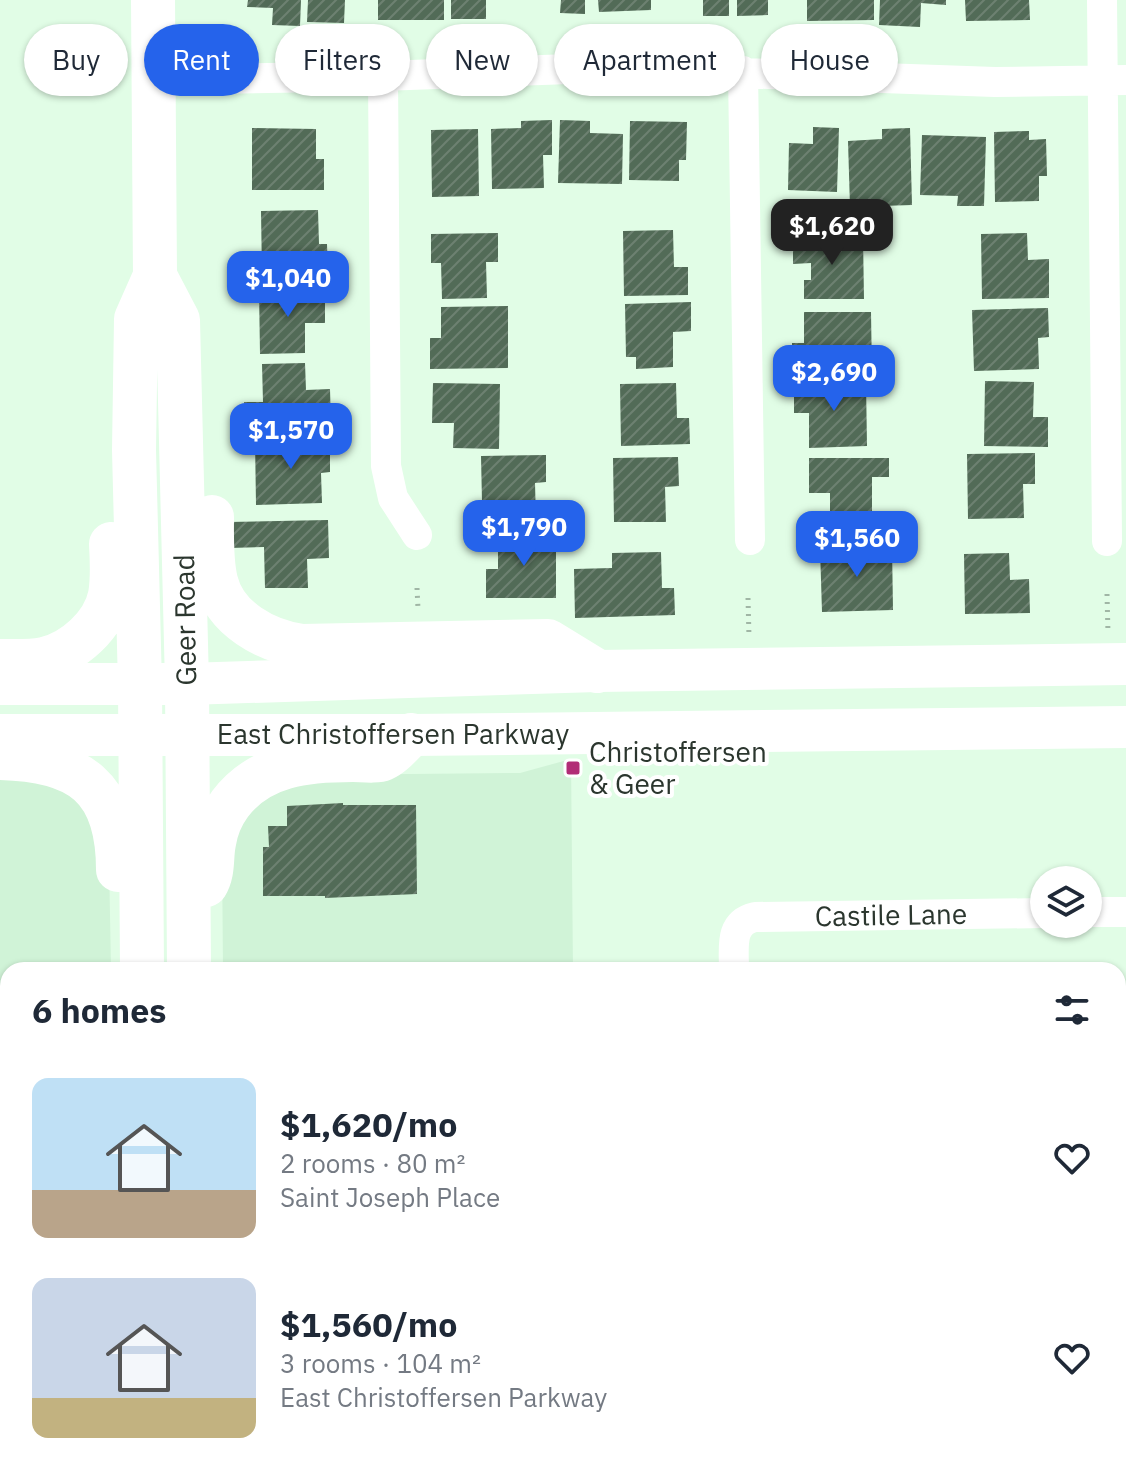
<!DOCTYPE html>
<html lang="en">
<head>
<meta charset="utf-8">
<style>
  body { margin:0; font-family:"IBM Plex Sans",sans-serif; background:#f2f2f3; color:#1f2937; height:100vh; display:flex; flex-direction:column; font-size:30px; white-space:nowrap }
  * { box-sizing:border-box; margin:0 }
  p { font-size:26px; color:#747a83 }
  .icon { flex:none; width:44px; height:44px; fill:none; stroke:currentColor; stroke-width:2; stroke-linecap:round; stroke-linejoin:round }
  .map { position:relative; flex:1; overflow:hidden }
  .panel { position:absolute; left:0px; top:962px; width:1126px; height:512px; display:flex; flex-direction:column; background:#fff; border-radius:24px 24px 0 0; box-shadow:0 2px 6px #0004 }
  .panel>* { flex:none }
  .top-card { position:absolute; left:24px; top:24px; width:1078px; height:72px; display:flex; gap:16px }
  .buttons { position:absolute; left:1030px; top:866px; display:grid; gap:16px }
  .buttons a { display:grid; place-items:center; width:72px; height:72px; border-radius:50%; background:#fff; box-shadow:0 2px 6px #0004; font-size:40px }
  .price { position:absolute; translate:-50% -68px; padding:0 18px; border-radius:16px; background:#2563eb; color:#fff; font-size:26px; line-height:52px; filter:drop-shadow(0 2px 4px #0008) }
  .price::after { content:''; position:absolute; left:50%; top:48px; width:24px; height:18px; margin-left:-12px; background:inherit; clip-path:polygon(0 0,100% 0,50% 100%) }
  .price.on { background:#222; color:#fff }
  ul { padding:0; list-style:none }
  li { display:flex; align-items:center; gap:24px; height:200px; padding:0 32px }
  li span { display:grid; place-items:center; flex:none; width:224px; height:160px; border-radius:16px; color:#555 }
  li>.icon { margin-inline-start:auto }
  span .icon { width:96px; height:96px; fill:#fffc; stroke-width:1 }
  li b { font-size:34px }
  h2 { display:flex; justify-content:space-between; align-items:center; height:96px; padding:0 32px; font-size:34px }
  .pill { padding:0 28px; border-radius:36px; background:#fff; box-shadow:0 2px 6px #0004; font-size:28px; line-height:72px }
  .pill.on { background:#2563eb; color:#fff }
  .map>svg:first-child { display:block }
</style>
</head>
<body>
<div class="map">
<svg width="1126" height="1474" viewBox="0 0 1126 1474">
  <defs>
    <pattern id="building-hatch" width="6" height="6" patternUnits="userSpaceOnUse" patternTransform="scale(2)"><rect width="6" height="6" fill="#526b57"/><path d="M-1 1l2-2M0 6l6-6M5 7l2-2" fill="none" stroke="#6d8171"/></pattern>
  </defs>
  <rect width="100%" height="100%" fill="#e1fde6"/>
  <!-- built -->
  <path fill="#d0f3d7" d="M571,759L573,970H223L222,853L246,801L311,775L520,773Z
    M0,768L73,786L109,860L111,970H8V1466H125V1474H0Z
    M228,1466H578V1474H228Z"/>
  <!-- park -->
  <path fill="#fdd6e6" d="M0,1002H8V1371H0Z"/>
  <!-- building -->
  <path fill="url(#building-hatch)" d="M248,0H301L300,26L272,25L273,8L247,7Z
    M308,0H345L344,23L307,22Z
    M378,0H444V20H378Z
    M451,0H486V19H451Z
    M561,0H585V14L560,13Z
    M598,0H651V10L599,12Z
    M703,0H729V16H703Z
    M737,0H768V15L737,16Z
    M807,0H874V20L807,21Z
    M880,0H946V5L921,3L920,27L879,25Z
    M965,0H1029L1030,20L966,21Z
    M552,120V155H543L544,188L492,189L491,129L521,128V121Z
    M560,120L590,121V133L623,134L622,184L558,183Z
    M630,121L687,122L686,160H679V181L629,180Z
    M813,127L839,128L837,192L788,190L789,143L813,144Z
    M252,128L316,129V159H324V190H252Z
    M910,128L912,205L850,207L848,141L882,139V129Z
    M478,129L479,196L432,197L431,130Z
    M1029,131V140L1046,139L1047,176H1039V201L995,202L994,132Z
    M922,135L986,137L984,206H957L958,196L920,195Z
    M318,210L319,244H327L328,274L262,275L261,211Z
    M673,230L674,267H688V295L624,296L623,231Z
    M498,233V262H486L487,298L442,299L441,263H431V234Z
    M1027,233L1028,260L1049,259V298L982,299L981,234Z
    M863,237L864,299H804V280H811V263L793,264V238Z
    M325,289V323H305V353L260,354L259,290Z
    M691,302V331L673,332V367L636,369V357H626L625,304Z
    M508,306V368L430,369V338H441V307Z
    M1048,308L1049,337L1038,338L1039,369L974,371L972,310Z
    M804,312H871L872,374H792V343H804Z
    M305,363L306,390L330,389L331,424L245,427L244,402H263L262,364Z
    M985,381L1034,382L1033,417H1048V447L984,446Z
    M866,382L867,446L809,448V413H794V383Z
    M433,383L500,384L499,449L453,448L454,423H432Z
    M676,383L677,418H689L690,444L621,446L620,384Z
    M330,439V472L321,473L322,503L256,505L255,440Z
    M1035,453V484H1023L1024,518L968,519L967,454Z
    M546,455V482L535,483L536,520L496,521L495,501L482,502L481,456Z
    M678,457L679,486L665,487L666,522H614L613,458Z
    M809,458H889V477H872V519H830V493H809Z
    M328,520L329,558L307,559L308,588H265L264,547L229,548L228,522Z
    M498,536H556V598H486V569H498Z
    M892,546L893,610L822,612L820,548Z
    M661,552L662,588H674L675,615L575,618L574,569L612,568V553Z
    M1009,553L1010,580L1029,579L1030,613L965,614L964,554Z
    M343,803V805H416L417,894L325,898V896H263V847H269L268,826H287V806Z"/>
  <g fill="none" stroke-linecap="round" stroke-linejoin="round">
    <!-- path -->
    <path stroke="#a0b6a5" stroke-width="5" stroke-dasharray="2 6" stroke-linecap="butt" d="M417,588L418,609
      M1107,594L1108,633
      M748,598L749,637"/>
    <!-- street -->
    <path stroke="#fff" stroke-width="30" d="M1102,0L1107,541
      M743,71L750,540
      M383,76L386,466L393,498L417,535
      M153,80L383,76L597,68L995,82L1126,80
      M1088,912H1126
      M734,970C734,947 729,923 755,917L1044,913
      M1118,1207H1126
      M738,1466L739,1474"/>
    <!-- secondary -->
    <path stroke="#fff" stroke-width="42" d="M0,684H187L597,671L1126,664
      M0,735H411L1126,727"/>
    <!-- primary -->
    <path stroke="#fff" stroke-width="44" d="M155,276L178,320L187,684L189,970
      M212,517C212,538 211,561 216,581C225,619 266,641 302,646L548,641L597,671
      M0,661C15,661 30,662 44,659C74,652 104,625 110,595C113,578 112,561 111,544
      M0,758C80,760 118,787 118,870
      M206,885C214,872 211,857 214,843C216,829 222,815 230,804C260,764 307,760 353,760C361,760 376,762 383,759C393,755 403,742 411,735
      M142,970L140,685L134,450L136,319L155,276L153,0
      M147,1466V1474
      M197,1466V1474"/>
  </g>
  <!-- markers -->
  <rect fill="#b12d76" stroke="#fff" stroke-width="3" x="565" y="760" width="16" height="16" rx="4"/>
  <g text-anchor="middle" stroke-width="8" stroke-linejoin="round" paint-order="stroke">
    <!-- street labels -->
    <g font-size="28" fill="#2b362e" stroke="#fff">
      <text transform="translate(185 620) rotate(-91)" y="10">Geer Road</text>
      <text x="393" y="744">East Christoffersen Parkway</text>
      <text transform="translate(891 915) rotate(-1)" y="10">Castile Lane</text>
    </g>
    <!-- poi labels -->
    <g font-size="28" fill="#2b362e" stroke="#fff" text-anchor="start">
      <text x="589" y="762">Christoffersen<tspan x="589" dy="32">&amp; Geer</tspan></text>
    </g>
  </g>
</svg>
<div class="buttons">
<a><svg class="icon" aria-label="layers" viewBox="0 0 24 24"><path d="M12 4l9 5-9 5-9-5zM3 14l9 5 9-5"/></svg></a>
</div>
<b class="price on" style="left:832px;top:267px">$1,620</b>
<b class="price" style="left:288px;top:319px">$1,040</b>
<b class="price" style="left:834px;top:413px">$2,690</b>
<b class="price" style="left:291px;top:471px">$1,570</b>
<b class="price" style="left:524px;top:568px">$1,790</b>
<b class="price" style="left:857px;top:579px">$1,560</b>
<div class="top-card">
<a class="pill">Buy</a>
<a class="pill on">Rent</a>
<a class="pill">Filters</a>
<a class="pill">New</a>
<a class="pill">Apartment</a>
<a class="pill">House</a>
</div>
<section class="panel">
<h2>6 homes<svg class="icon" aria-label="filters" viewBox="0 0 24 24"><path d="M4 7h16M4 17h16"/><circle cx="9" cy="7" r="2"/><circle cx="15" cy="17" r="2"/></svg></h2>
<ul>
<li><span style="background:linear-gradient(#bfe0f5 70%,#b9a48a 0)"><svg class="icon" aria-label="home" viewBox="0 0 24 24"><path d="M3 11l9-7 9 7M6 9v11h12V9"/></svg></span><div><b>$1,620/mo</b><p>2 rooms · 80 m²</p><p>Saint Joseph Place</p></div><svg class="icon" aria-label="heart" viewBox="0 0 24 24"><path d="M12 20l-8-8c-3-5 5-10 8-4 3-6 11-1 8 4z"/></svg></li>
<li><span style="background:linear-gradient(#c9d6e8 75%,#c2b280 0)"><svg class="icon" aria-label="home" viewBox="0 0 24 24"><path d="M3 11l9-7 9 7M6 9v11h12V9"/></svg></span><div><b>$1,560/mo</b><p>3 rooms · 104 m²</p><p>East Christoffersen Parkway</p></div><svg class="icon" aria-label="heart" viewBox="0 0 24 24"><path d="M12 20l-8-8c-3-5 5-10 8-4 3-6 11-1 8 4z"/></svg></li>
</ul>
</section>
</div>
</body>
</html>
